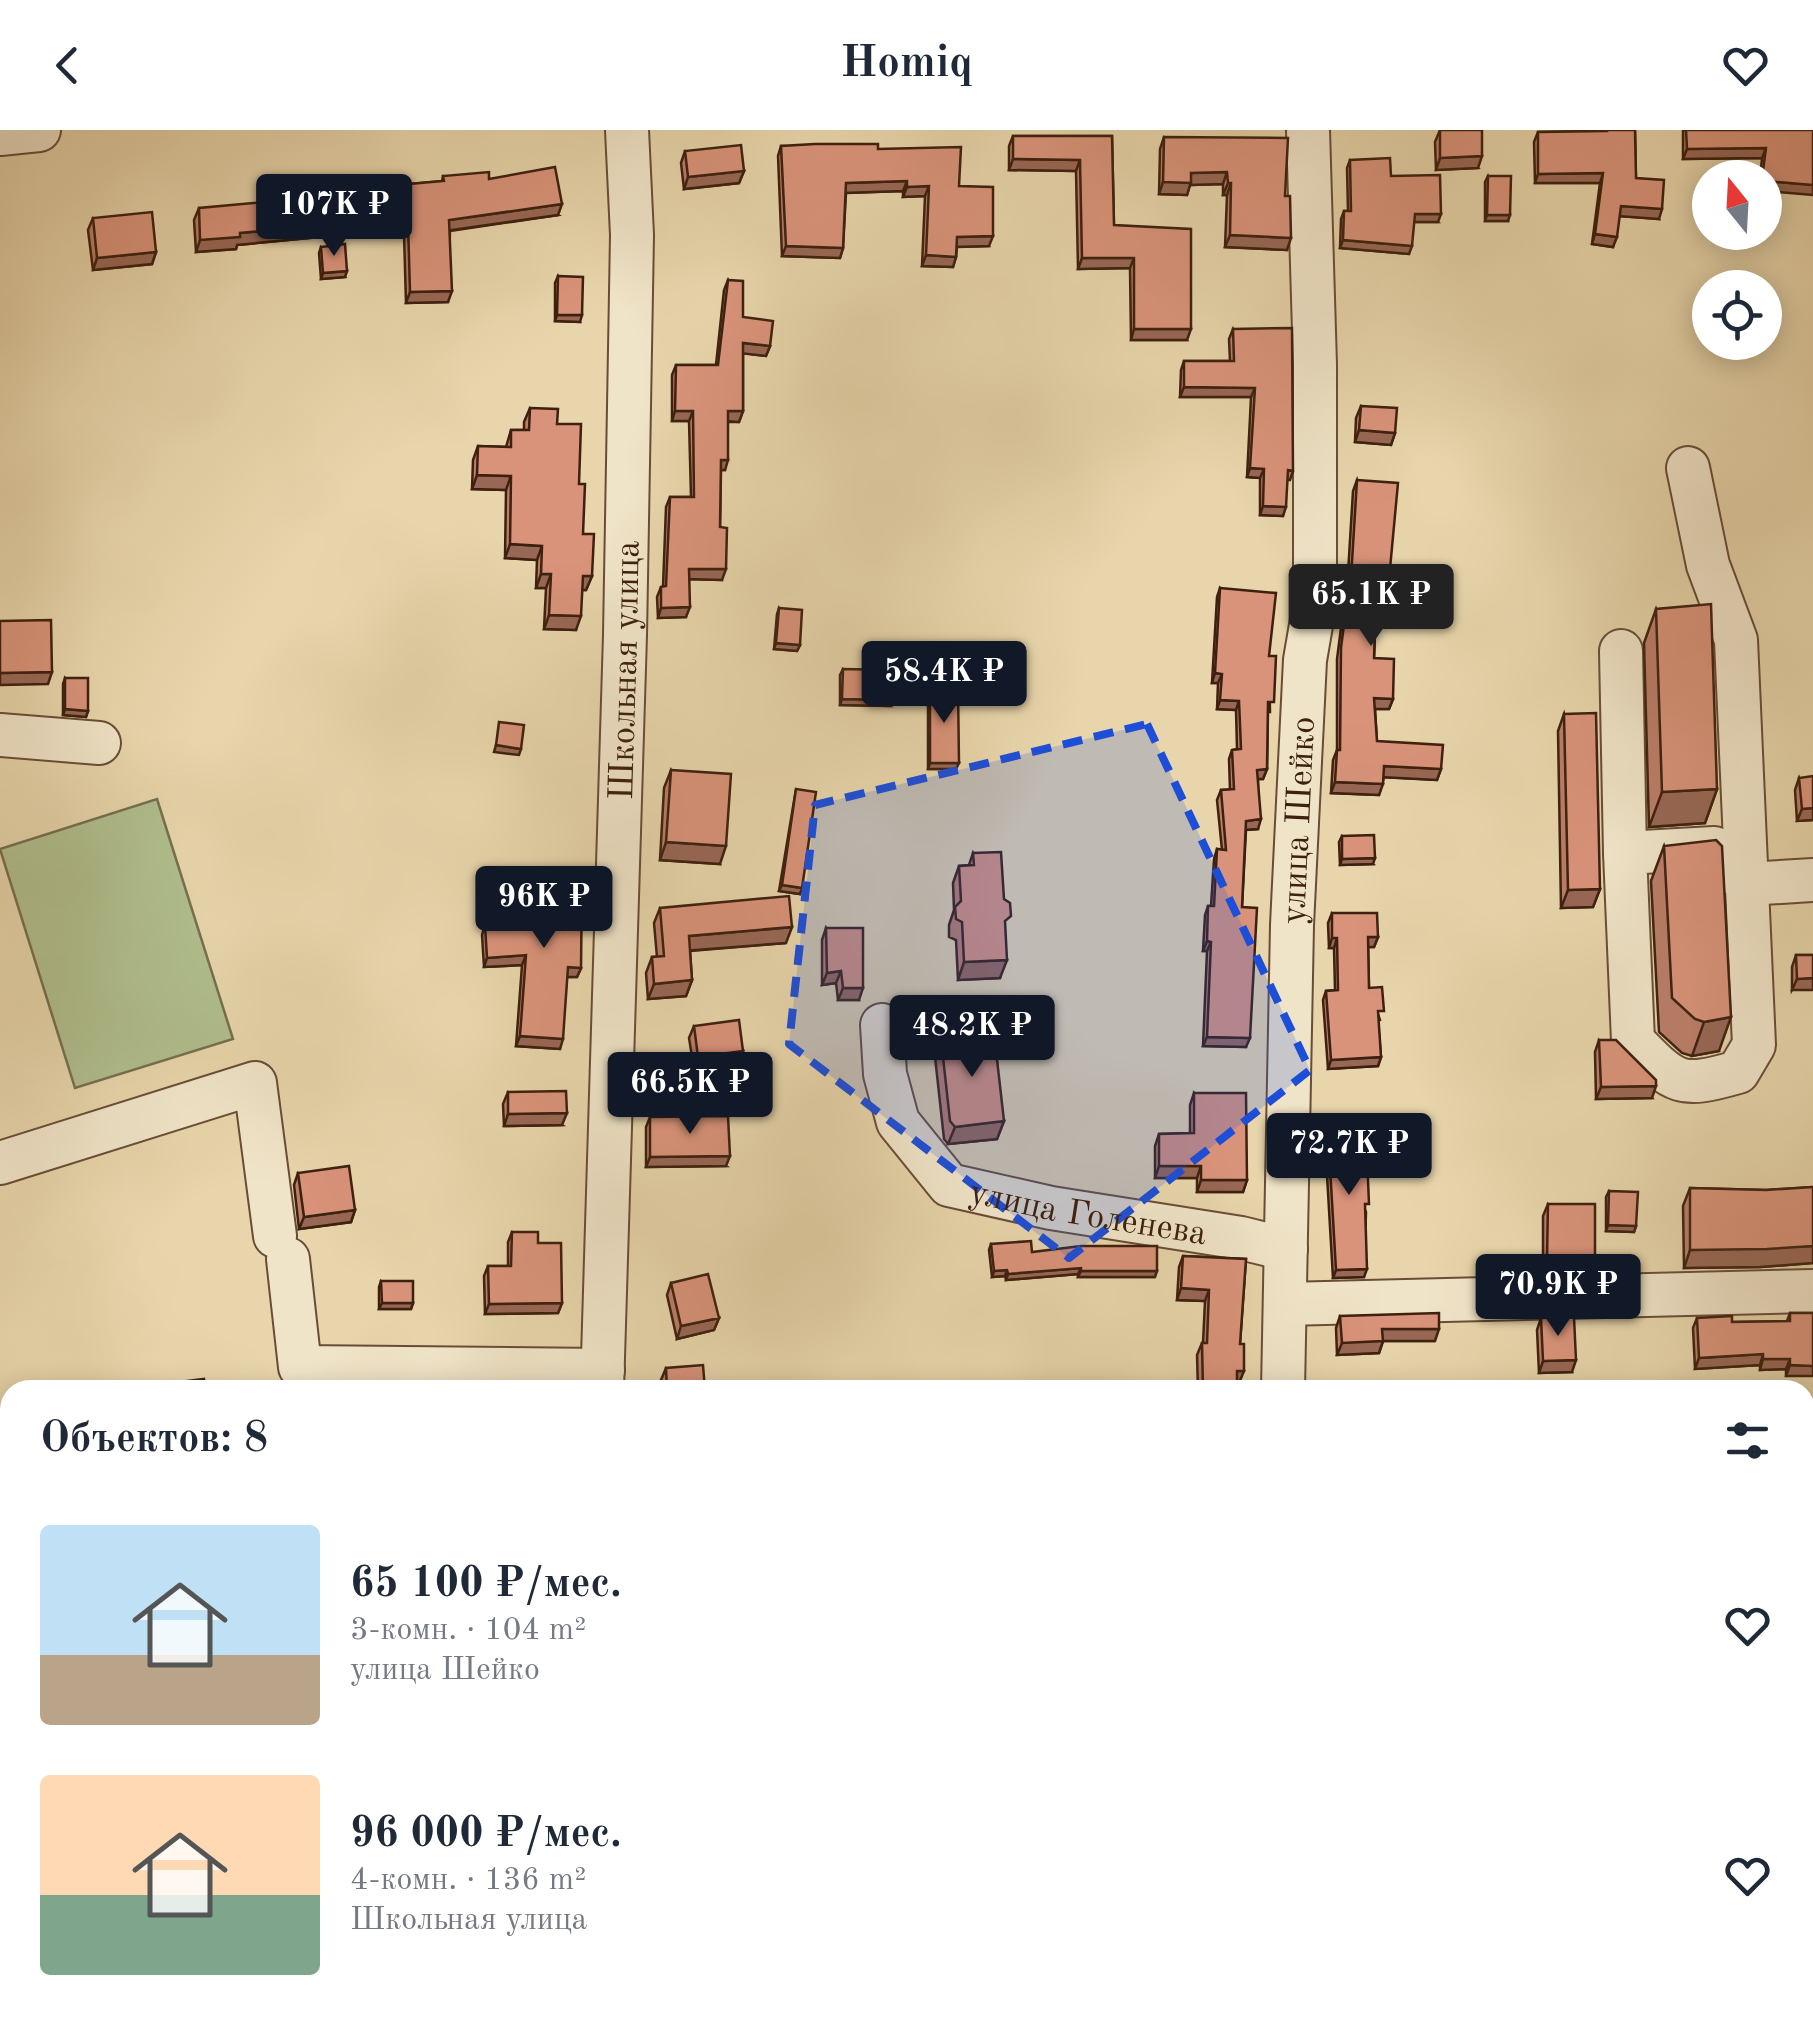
<!DOCTYPE html>
<html lang="ru">
<head>
<meta charset="utf-8">
<style>
  body { margin:0; font-family:"Old Standard TT",serif; background:#f6f6f7; color:#1f2937; height:100vh; display:flex; flex-direction:column; font-size:38px; white-space:nowrap }
  * { box-sizing:border-box; margin:0 }
  p { font-size:32px; color:#747a83 }
  .icon { flex:none; width:55px; height:55px; fill:none; stroke:currentColor; stroke-width:2; stroke-linecap:round; stroke-linejoin:round }
  .map { position:relative; flex:1; overflow:hidden }
  .details { position:absolute; left:0px; top:1250px; width:1815px; height:642px; display:flex; flex-direction:column; background:#fff; border-radius:30px 30px 0 0; box-shadow:0 5px 25px #0003 }
  .details>* { flex:none }
  .needle { width:65px; rotate:342deg }
  .fabs { position:absolute; left:1692px; top:30px; display:grid; gap:20px }
  .fabs a { display:grid; place-items:center; width:90px; height:90px; border-radius:50%; background:#fff; box-shadow:0 5px 25px #0003; font-size:50px }
  .price { position:absolute; translate:-50% -85px; padding:0 22px; border-radius:10px; background:#111827; color:#fff; font-size:32px; line-height:65px; filter:drop-shadow(0 2px 5px #0008) }
  .price::after { content:''; position:absolute; left:50%; top:60px; width:30px; height:22px; margin-left:-15px; background:inherit; clip-path:polygon(0 0,100% 0,50% 100%) }
  .price.selected { background:#222; color:#fff }
  ul { padding:0; list-style:none }
  li { display:flex; align-items:center; gap:30px; height:250px; padding:0 40px }
  li span { display:grid; place-items:center; flex:none; width:280px; height:200px; border-radius:10px; color:#555 }
  li>.icon { margin-inline-start:auto }
  span .icon { width:120px; height:120px; fill:#fffc; stroke-width:1 }
  li b { font-size:42px }
  h2 { display:flex; justify-content:space-between; align-items:center; height:120px; padding:0 40px; font-size:42px }
  header { display:flex; justify-content:space-between; align-items:center; height:130px; padding:0 40px; background:#fff; font-size:45px; font-weight:700 }
  .map>svg:first-child { display:block }
</style>
</head>
<body>
<header><svg class="icon" aria-label="back" viewBox="0 0 24 24"><path d="M15 5l-7 7 7 7"/></svg>Homiq<svg class="icon" aria-label="heart" viewBox="0 0 24 24"><path d="M12 20l-8-8c-3-5 5-10 8-4 3-6 11-1 8 4z"/></svg></header>
<div class="map">
<svg width="1813" height="1892" viewBox="0 0 1813 1892">
  <rect width="100%" height="100%" fill="#e8d5ab"/>
  <filter id="stains"><feTurbulence type="fractalNoise" baseFrequency=".002" numOctaves="4"/><feColorMatrix values="0 0 0 0 .2 0 0 0 0 .09 0 0 0 0 .02 0 0 0 .5 -.17"/></filter>
  <radialGradient id="worn" r=".72"><stop offset=".6" stop-color="#630" stop-opacity="0"/><stop offset="1" stop-color="#630" stop-opacity=".3"/></radialGradient>
  <!-- green -->
  <path fill="#b0be8d" stroke="#766f4e" stroke-width="2.5" d="M157,669L233,909L75,958L0,719Z"/>
  <g fill="none" stroke-linecap="round" stroke-linejoin="round">
    <defs>
      <g id="minor">
        <path d="M0,4L39,0"/>
        <path d="M1688,338L1708,435L1736,510L1754,915L1738,942C1679,959 1675,954 1633,911L1625,723L1714,718L1746,754"/>
        <path d="M1621,521L1625,723"/>
        <path d="M0,605L99,613"/>
        <path d="M1746,754L1813,750"/>
        <path id="s1" d="M882,895L885,944L898,992L949,1055L1051,1078L1241,1108L1286,1119"/>
        <path d="M0,1033L255,953L275,1106"/>
        <path d="M288,1129L300,1237L603,1240"/>
        <path d="M1285,1174L1813,1161"/>
        <path id="s2" d="M602,1260L625,505L632,105L627,0"/>
        <path id="s3" d="M1283,1260L1292,795L1305,530L1315,472V235L1308,0"/>
        <path d="M1805,1814H1813"/>
        <path d="M592,1882V1892"/>
        <path d="M1091,1892L1173,1882"/>
        <path d="M1269,1892V1882"/>
      </g>
    </defs>
    <!-- minor casing -->
    <use href="#minor" stroke="#684d36" stroke-width="46"/>
    <!-- minor -->
    <use href="#minor" stroke="#f0e4c8" stroke-width="42"/>
  </g>
  <!-- wall -->
  <path fill="#bb7e69" stroke="#3d200f" stroke-width="2.5" d="M1440,0L1478,38L1436,40L1435,12Z
    M1604,0H1635L1636,48L1659,89L1619,86L1613,117L1592,114L1600,53H1535L1534,12L1538,2L1604,1Z
    M1683,0H1813L1765,48H1760L1762,28L1683,29Z
    M1013,6H1112L1114,95L1187,210H1131L1130,138L1078,139L1076,41L1009,40V16Z
    M1164,7L1285,66L1287,120L1225,117L1227,65H1223V54L1190,55L1187,65L1159,64L1160,19Z
    M781,16L878,19L959,56L989,116L957,117L956,127L953,137L922,136L925,66L903,67V61L846,63L843,118L840,128L782,126L778,26Z
    M685,21L744,41L739,53L684,59L681,33Z
    M1350,30L1391,46L1438,92H1414L1409,124L1340,118L1341,89L1344,81H1348L1347,38Z
    M443,46L489,49L558,85L450,101L448,172L406,173L404,104L365,107L361,69L365,58L442,51Z
    M1488,46L1508,91H1485V52Z
    M199,78L324,95L319,107L237,115L236,119L196,122L194,90Z
    M93,88L156,122L152,134L93,140L88,100Z
    M321,117L345,147L321,149L319,123Z
    M558,146L580,192L555,191V153Z
    M728,150L743,187L770,216L766,226L743,223V281L739,292H728L725,340H721L720,397L722,450L689,449L686,487L658,488L657,467L661,457H663L666,377L670,367H691L689,291H672V245L676,235H716L724,160Z
    M1233,199L1293,341L1290,350H1287L1283,386L1260,385V348L1247,347L1251,267H1180L1181,240L1184,231H1230L1229,209Z
    M1361,276L1395,303L1391,315L1355,312L1356,288Z
    M530,278L557,294L579,354L583,404L592,446L586,460H582L576,500L544,499L546,458H536L537,430L505,428L506,360L472,359L473,330L478,316L506,317L511,300H524V292Z
    M1357,350L1387,471L1383,482L1376,481L1374,528L1393,569L1389,579H1375L1377,611L1441,639L1437,650L1384,647L1379,665L1331,663L1333,630L1337,620V529L1348,443L1353,361Z
    M1220,458L1269,526L1270,582H1268L1267,639L1263,649H1258V699L1246,700L1242,777L1246,917L1203,916L1207,821H1203L1205,785L1208,776H1211L1214,729L1217,719L1222,720L1217,670L1221,660H1230L1229,629L1232,620L1237,619L1236,580L1217,579L1218,553H1212L1217,467Z
    M779,478L800,515L797,521L774,519L777,484Z
    M1656,479L1717,659L1705,693L1649,697L1644,513Z
    M843,539L890,576L840,575V545Z
    M65,548L88,581L86,587L63,585V554Z
    M930,559L956,639H928V565Z
    M1564,584L1600,759L1593,777L1561,778L1558,601Z
    M671,640L720,734L660,730L664,658Z
    M1799,648L1813,690L1797,691L1795,660Z
    M796,659L800,764L779,761Z
    M1342,706L1373,734L1340,735L1339,712Z
    M1664,716L1719,921L1692,926L1682,923L1659,902L1651,751Z
    M973,723L1005,801L1000,848L958,850L956,810L949,807V795L954,780L953,753L959,736L969,735Z
    M526,747L581,838L577,847H567L560,919L516,916L522,835L484,837L482,805L485,795L522,793L523,756Z
    M660,778L786,813L690,821L692,850L686,866L648,869L646,843L652,827H657L654,793Z
    M1332,783L1378,807L1374,817H1368L1369,858L1380,890L1378,891L1381,927L1378,936L1328,939L1323,870L1326,861L1335,860L1334,818H1329L1328,793Z
    M826,798L859,870H838L836,853L822,855V810Z
    M1796,825H1813L1792,860V837Z
    M694,896L743,921L738,933L694,939L689,908Z
    M941,909L1004,991L997,1009L948,1014L944,1009L935,927Z
    M1599,910L1652,968L1596,969L1595,922Z
    M508,962L562,995L504,996L503,974Z
    M1194,963L1247,1050L1243,1062H1197V1048H1155V1016L1159,1004L1190,1003V975Z
    M650,987L726,1036L646,1037V997Z
    M1328,1003L1366,1082L1364,1147L1333,1148L1325,1011Z
    M298,1043L355,1080L351,1092L299,1099L294,1055Z
    M1813,1057V1133L1760,1137L1684,1138L1683,1076L1690,1058L1766,1060Z
    M1609,1061L1636,1096L1634,1102L1606,1101V1067Z
    M1548,1074L1595,1128L1590,1140H1543V1086Z
    M512,1102L538,1113L562,1173L558,1183L485,1184L484,1146L488,1136H508V1112Z
    M991,1114L1032,1122L1155,1147H1078V1144L1006,1150L1005,1146L992,1147L989,1120Z
    M1183,1126L1246,1129L1240,1214L1239,1253H1237V1260H1198L1197,1225L1202,1213H1203L1205,1171L1177,1170L1179,1137Z
    M381,1151L413,1173L411,1179H379V1157Z
    M671,1153L719,1188L714,1200L677,1209L667,1165Z
    M1790,1183H1813L1786,1246V1239L1760,1240V1235L1695,1239L1693,1198L1697,1188L1732,1192L1787,1191Z
    M1340,1186L1435,1211H1383L1379,1223L1337,1225L1336,1198Z
    M1541,1188L1572,1242L1539,1243L1537,1200Z
    M666,1238L705,1260H662L661,1250Z
    M10,1291V1537L0,1538V1292Z
    M106,1882H168L169,1892H108Z"/>
  <!-- shaded-wall -->
  <path fill="#986755" stroke="#3d200f" stroke-width="2.5" d="M1766,18L1762,28L1683,29L1687,19Z
    M1482,26L1478,38L1436,40L1440,28Z
    M1013,29L1080,30L1076,41L1009,40Z
    M744,41L739,53L684,59L688,47Z
    M1227,42L1223,54L1190,55L1187,65L1159,64L1163,52L1191,43Z
    M1603,43L1600,53H1535L1538,44Z
    M907,51L903,61L843,63L846,53Z
    M1765,51L1813,55V65L1765,61Z
    M1228,53H1231L1227,65H1223Z
    M929,56L925,66L903,67L907,57Z
    M562,74L558,85L445,101L449,90Z
    M1621,76L1662,79L1659,89L1617,86Z
    M1415,84H1441L1438,92H1412Z
    M1487,85H1510L1508,91H1485Z
    M408,93L404,104L365,107L369,97Z
    M324,95L319,107L237,115L236,119L196,122L200,110L240,103Z
    M1595,104L1617,107L1613,117L1592,114Z
    M1230,105L1291,108L1287,120L1225,117Z
    M993,106L989,116L953,117L957,107Z
    M1343,110L1412,116L1409,124L1340,118Z
    M786,116L843,118L840,128L782,126Z
    M156,122L152,134L93,140L97,128Z
    M926,125L956,127L953,137L922,136Z
    M1082,128H1134L1130,138L1078,139Z
    M347,141L345,147L321,149L323,143Z
    M452,161L448,172L406,173L410,162Z
    M557,185H582L580,192L555,191Z
    M1134,199H1191L1187,210H1131Z
    M743,213L770,216L766,226L739,223Z
    M1184,257L1255,258L1251,267H1180Z
    M675,281H693L689,291H672Z
    M728,281H743L739,292L724,291Z
    M1359,300L1395,303L1391,315L1355,312Z
    M721,330H728L725,340H717Z
    M1250,338L1264,339L1260,348L1247,347Z
    M477,345L511,346L506,360L472,359Z
    M1263,376L1286,377L1283,386L1260,385Z
    M510,414L542,416L537,430L505,428Z
    M689,439H726L722,450L686,449Z
    M541,444H551L546,458H536Z
    M583,446H592L586,460H577Z
    M1376,470L1387,471L1383,482L1372,481Z
    M690,477L686,487L658,488L661,478Z
    M549,485L581,486L576,500L544,499Z
    M776,513L800,515L797,521L774,519Z
    M52,542L48,554L0,555V543Z
    M1215,543L1222,544L1218,553H1212Z
    M1374,568L1393,569L1389,579H1371Z
    M842,569L892,570L890,576L840,575Z
    M1220,570L1239,571L1236,580L1217,579Z
    M65,579L88,581L86,587L63,585Z
    M496,615L521,619L519,625L494,622Z
    M930,633H959L956,639H928Z
    M1384,636L1441,639L1437,650L1380,647Z
    M1267,639L1263,649H1254L1257,640Z
    M1335,652L1383,654L1379,665L1331,663Z
    M1717,659L1705,693L1649,697L1662,662Z
    M1813,678V690L1797,691L1802,679Z
    M1261,689L1258,699L1243,700L1246,691Z
    M666,712L726,716L720,734L660,730Z
    M1375,728L1373,734L1340,735L1342,729Z
    M782,755L802,758L800,764L779,761Z
    M1600,759L1593,777L1561,778L1568,760Z
    M792,797L786,813L683,821L689,806Z
    M1368,807H1378L1374,817H1365Z
    M1332,808H1337L1334,818H1329Z
    M1207,811L1211,812L1207,821H1203Z
    M526,825L522,835L484,837L487,828Z
    M1007,830L1000,848L958,850L964,832Z
    M568,837L581,838L577,847H564Z
    M841,841L836,853L822,855L827,843Z
    M1813,848V860H1792L1797,849Z
    M692,850L686,866L648,869L654,854Z
    M843,858H863L859,870H838Z
    M1731,887L1719,921L1692,926L1704,892Z
    M520,906L563,909L560,919L516,916Z
    M1207,907L1250,908L1246,917L1203,916Z
    M743,921L738,933L694,939L698,927Z
    M1381,927L1378,936L1328,939L1331,930Z
    M1656,956L1652,968L1596,969L1601,957Z
    M567,983L562,995L504,996L508,984Z
    M1004,991L997,1009L948,1014L955,997Z
    M730,1026L726,1036L646,1037L650,1027Z
    M1159,1036H1201L1197,1048H1155Z
    M1201,1050H1247L1243,1062H1197Z
    M355,1080L351,1092L299,1099L304,1087Z
    M1608,1095L1636,1096L1634,1102L1606,1101Z
    M1813,1116V1133L1760,1137L1684,1138L1690,1120Z
    M1547,1128H1595L1590,1140H1543Z
    M1081,1138L1078,1144L1006,1150L1008,1144Z
    M1367,1139L1364,1147L1333,1148L1336,1140Z
    M1007,1140L1005,1146L992,1147L994,1141Z
    M1081,1141H1157L1155,1147H1078Z
    M1181,1158L1209,1160L1205,1171L1177,1170Z
    M382,1173H413L411,1179H379Z
    M562,1173L558,1183L485,1184L489,1174Z
    M719,1188L714,1200L677,1209L681,1196Z
    M1382,1199H1439L1435,1211H1383L1379,1223L1337,1225L1342,1213Z
    M1763,1224L1760,1235L1695,1239L1699,1228Z
    M1763,1229H1790L1786,1239L1760,1240Z
    M1576,1230L1572,1242L1539,1243L1543,1231Z
    M1790,1235L1813,1236V1246H1786Z
    M1237,1241H1244L1239,1253H1232Z
    M10,1514V1537L0,1538V1515Z
    M1813,1721V1730L1805,1731V1722Z
    M246,1882H337L243,1892Z"/>
  <!-- building -->
  <path fill="#d9937a" stroke="#3d200f" stroke-width="2.5" d="M1440,0H1482V26L1440,28Z
    M1607,0H1635L1636,48L1664,50L1662,79L1621,76L1617,107L1595,104L1603,43L1538,44V2L1607,1Z
    M1686,0H1813V55L1765,51V48H1762L1766,18L1687,19Z
    M1013,6H1112L1114,95L1191,99V199H1134V128H1082L1080,30L1013,29Z
    M1164,7L1288,8L1285,66H1290L1291,108L1230,105L1231,53H1228L1227,42L1191,43V53L1163,52Z
    M815,14H878V19L961,17L959,56L993,57V106L957,107L956,127L926,125L929,56L907,57V51L846,53L843,118L786,116L781,16Z
    M741,15L744,41L688,47L685,21Z
    M1390,28L1391,46L1440,45L1441,84H1415L1412,116L1343,110L1344,81H1351L1350,30Z
    M555,37L562,74L449,90L452,161L410,162L408,93L369,97L365,58L444,51L443,46L489,42V49Z
    M1488,46H1511L1510,85H1487Z
    M321,67L324,95L240,103V107L200,110L199,78Z
    M152,82L156,122L97,128L93,88Z
    M345,114L347,141L323,143L321,117Z
    M558,146L583,147L582,185H557Z
    M728,150L743,151V187L773,191L770,216L743,213V281H728V330H721L720,397L727,398L726,439H689L690,477L661,478V457L666,456L670,367H694L693,281H675L676,235H718Z
    M1292,198L1293,341L1288,340L1286,377L1263,376L1264,339L1250,338L1255,258L1184,257V231H1234L1233,199Z
    M1361,276L1397,278L1395,303L1359,300Z
    M530,278L558,279L557,294H581L579,354H585L583,404H594L592,446H583L581,486L549,485L551,444H541L542,416L510,414L511,346L477,345L478,316L511,317V300H529Z
    M1357,350L1398,353L1387,471L1376,470L1374,528L1394,529L1393,569L1374,568L1377,611L1443,615L1441,639L1384,636L1383,654L1335,652L1337,620H1340L1341,518L1352,432Z
    M1220,458L1276,463L1269,526H1276L1274,572H1268L1267,639L1257,640L1261,689L1246,691L1242,777L1257,778L1250,908L1207,907L1211,812L1207,811L1208,776H1214L1217,719L1226,720L1221,660L1234,659L1232,620L1241,619L1239,571L1220,570L1222,544L1215,543Z
    M1711,474L1717,659L1662,662L1656,479Z
    M779,478L802,480L800,515L776,513Z
    M51,490L52,542L0,543V491Z
    M843,539L893,540L892,570L842,569Z
    M65,548H88V581L65,579Z
    M930,559H958L959,633H930Z
    M1596,583L1600,759L1568,760L1564,584Z
    M499,592L524,595L521,619L496,615Z
    M671,640L731,644L726,716L666,712Z
    M1813,646V678L1802,679L1799,648Z
    M796,659L816,662L802,758L782,755Z
    M1374,705L1375,728L1342,729V706Z
    M1716,710L1722,716L1731,887L1704,892L1695,889L1672,868L1664,716Z
    M1001,722L1004,769L1010,773L1011,786L1005,791L1007,830L964,832L962,792L956,789L955,777L961,771L959,736L974,735L973,723Z
    M526,747L582,748L581,838L568,837L563,909L520,906L526,825L487,828L485,795L525,793Z
    M789,766L792,797L689,806L692,850L654,854L652,827L664,826L660,778Z
    M1332,783H1377L1378,807H1368L1369,858L1382,857L1384,881H1378L1381,927L1331,930L1326,861L1338,860L1337,808H1332Z
    M826,798H863V858H843L841,841L827,843Z
    M1796,825H1813V848L1797,849Z
    M739,890L743,921L698,927L694,896Z
    M994,903L1004,991L955,997L950,991L941,909Z
    M1599,910H1616L1656,950V956L1601,957Z
    M566,961L567,983L508,984V962Z
    M1194,963H1246L1247,1050H1201V1036H1159V1004L1194,1003Z
    M728,986L730,1026L650,1027V987Z
    M1366,1002L1369,1074H1365L1367,1139L1336,1140L1328,1003Z
    M349,1036L355,1080L304,1087L298,1043Z
    M1813,1057V1116L1767,1119L1690,1120V1058L1766,1060Z
    M1609,1061L1638,1062L1636,1096L1608,1095Z
    M1548,1074H1595V1128H1547Z
    M512,1102H538V1113H561L562,1173L489,1174L488,1136H511Z
    M1031,1111L1032,1122L1081,1116H1157V1141H1081V1138L1008,1144L1007,1140L994,1141L991,1114Z
    M1183,1126L1246,1129L1240,1214H1244V1241H1237V1260H1203L1202,1213H1207L1209,1160L1181,1158Z
    M708,1144L719,1188L681,1196L671,1153Z
    M381,1151H413V1173H382Z
    M1439,1183V1199H1382L1383,1211L1342,1213L1340,1186Z
    M1790,1183H1813V1236L1790,1235V1229H1763V1224L1699,1228L1697,1188L1732,1186V1192L1790,1191Z
    M1574,1187L1576,1230L1543,1231L1541,1188Z
    M703,1235L705,1260H667L666,1238Z
    M204,1249L205,1260H116Z
    M558,1257V1260L465,1259Z
    M10,1291V1514L0,1515V1436L9,1434L0,1361V1292Z
    M1813,1698V1721L1805,1722V1699Z
    M0,1865L3,1882H66L67,1892H0Z
    M112,1882H168L169,1891L113,1892Z"/>
  <!-- marked area -->
  <path fill="#1d4ed8" fill-opacity="0.2" stroke="#1d4ed8" stroke-width="8" stroke-dasharray="20 12" stroke-linejoin="round" d="M1147,594L1310,940L1069,1128L789,914L815,675Z"/>
  <g text-anchor="middle" stroke-width="8" stroke-linejoin="round" paint-order="stroke">
    <!-- street labels -->
    <g font-size="35" fill="#3d200f" stroke="#f0e4c8">
      <text dy="12" stroke="none"><textPath href="#s2" startOffset="720">Школьная улица</textPath></text>
      <text dy="12" stroke="none"><textPath href="#s3" startOffset="570">улица Шейко</textPath></text>
      <text dy="12" stroke="none"><textPath href="#s1" startOffset="322">улица Голенева</textPath></text>
    </g>
  </g>
  <rect width="100%" height="100%" filter="url(#stains)"/>
  <rect width="100%" height="100%" fill="url(#worn)"/>
</svg>
<div class="fabs">
<a><svg class="needle" viewBox="-14 -14 28 28"><path d="M0-13l5 13h-10z" fill="#e53935"/><path d="M0 13l5-13h-10z" fill="#747a83"/></svg></a>
<a><svg class="icon" aria-label="locate" viewBox="0 0 24 24"><circle cx="12" cy="12" r="6"/><path d="M12 2v4M12 18v4M2 12h4M18 12h4"/></svg></a>
</div>
<b class="price" style="left:334px;top:129px">107K ₽</b>
<b class="price selected" style="left:1371px;top:519px">65.1K ₽</b>
<b class="price" style="left:944px;top:596px">58.4K ₽</b>
<b class="price" style="left:544px;top:821px">96K ₽</b>
<b class="price" style="left:972px;top:950px">48.2K ₽</b>
<b class="price" style="left:690px;top:1007px">66.5K ₽</b>
<b class="price" style="left:1349px;top:1068px">72.7K ₽</b>
<b class="price" style="left:1558px;top:1209px">70.9K ₽</b>
<section class="details">
<h2>Объектов: 8<svg class="icon" aria-label="filters" viewBox="0 0 24 24"><path d="M4 7h16M4 17h16"/><circle cx="9" cy="7" r="2"/><circle cx="15" cy="17" r="2"/></svg></h2>
<ul>
<li><span style="background:linear-gradient(#bfe0f5 65%,#b9a48a 0)"><svg class="icon" aria-label="home" viewBox="0 0 24 24"><path d="M3 11l9-7 9 7M6 9v11h12V9"/></svg></span><div><b>65 100 ₽/мес.</b><p>3-комн. · 104 m²</p><p>улица Шейко</p></div><svg class="icon" aria-label="heart" viewBox="0 0 24 24"><path d="M12 20l-8-8c-3-5 5-10 8-4 3-6 11-1 8 4z"/></svg></li>
<li><span style="background:linear-gradient(#ffd9b3 60%,#7fa58c 0)"><svg class="icon" aria-label="home" viewBox="0 0 24 24"><path d="M3 11l9-7 9 7M6 9v11h12V9"/></svg></span><div><b>96 000 ₽/мес.</b><p>4-комн. · 136 m²</p><p>Школьная улица</p></div><svg class="icon" aria-label="heart" viewBox="0 0 24 24"><path d="M12 20l-8-8c-3-5 5-10 8-4 3-6 11-1 8 4z"/></svg></li>
</ul>
</section>
</div>
</body>
</html>
